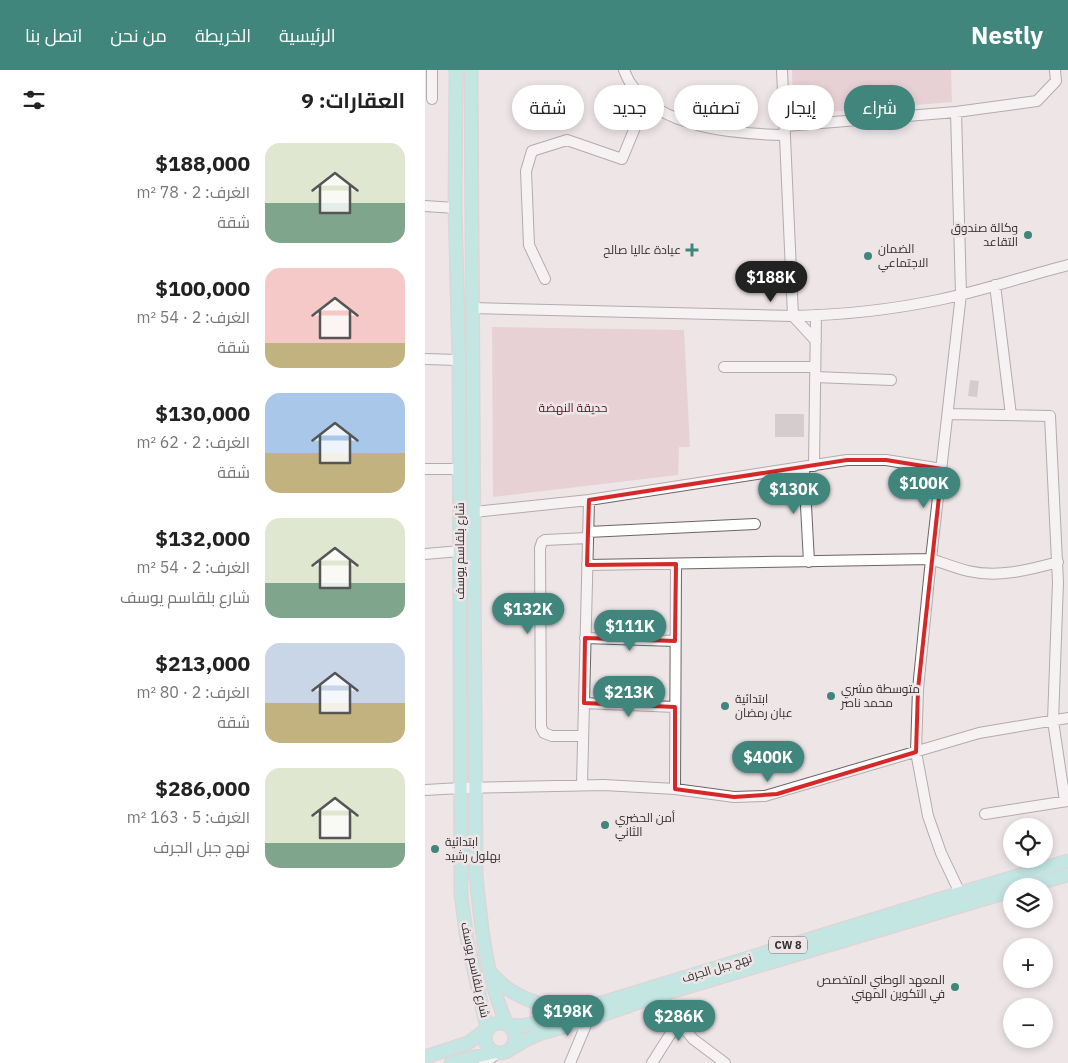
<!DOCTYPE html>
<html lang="ar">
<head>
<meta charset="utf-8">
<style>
  body { margin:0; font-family:"IBM Plex Sans",Cairo,sans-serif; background:#f6f6f6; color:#222; direction:rtl; height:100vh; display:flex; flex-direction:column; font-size:19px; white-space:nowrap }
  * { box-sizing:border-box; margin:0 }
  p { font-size:16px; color:#767676 }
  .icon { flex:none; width:28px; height:28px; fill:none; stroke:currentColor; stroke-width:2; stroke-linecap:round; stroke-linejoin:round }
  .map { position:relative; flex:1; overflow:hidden; direction:ltr }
  .details { display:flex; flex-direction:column; background:#fff; width:425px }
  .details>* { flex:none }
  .top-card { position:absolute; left:15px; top:15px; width:475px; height:45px; direction:rtl; display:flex; gap:10px }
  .buttons { position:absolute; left:578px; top:748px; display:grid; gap:10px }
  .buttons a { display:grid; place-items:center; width:50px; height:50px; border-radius:50%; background:#fff; box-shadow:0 2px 8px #0003; font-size:25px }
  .price { position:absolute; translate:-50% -42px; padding:0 11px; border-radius:18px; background:#40867d; color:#fff; font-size:16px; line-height:32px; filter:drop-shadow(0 1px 2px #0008) }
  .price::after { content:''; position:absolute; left:50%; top:30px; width:15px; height:11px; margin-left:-8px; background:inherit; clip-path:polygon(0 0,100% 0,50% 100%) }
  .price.on { background:#222; color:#fff }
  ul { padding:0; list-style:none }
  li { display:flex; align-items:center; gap:15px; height:125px; padding:0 20px }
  li span { display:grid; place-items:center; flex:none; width:140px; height:100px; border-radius:15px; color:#555 }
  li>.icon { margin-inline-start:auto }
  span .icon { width:60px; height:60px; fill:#fffc; stroke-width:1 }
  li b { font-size:21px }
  h2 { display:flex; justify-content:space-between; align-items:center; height:60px; padding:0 20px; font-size:21px }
  .pill { padding:0 18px; border-radius:22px; background:#fff; box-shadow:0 2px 8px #0003; font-size:18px; line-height:45px }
  .pill.on { background:#40867d; color:#fff }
  header { display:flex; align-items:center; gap:30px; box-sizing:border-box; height:70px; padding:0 25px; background:#40867d; color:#fff }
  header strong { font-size:24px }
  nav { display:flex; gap:28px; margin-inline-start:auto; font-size:18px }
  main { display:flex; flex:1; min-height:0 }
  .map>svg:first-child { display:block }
</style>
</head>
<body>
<header>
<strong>Nestly</strong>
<nav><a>الرئيسية</a><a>الخريطة</a><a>من نحن</a><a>اتصل بنا</a></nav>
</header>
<main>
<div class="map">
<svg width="643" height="993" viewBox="0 0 643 993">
  <rect width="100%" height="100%" fill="#eee5e7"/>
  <!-- green -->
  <path fill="#e0b9bf" d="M367,0H526L527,32L368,45Z
    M67,257L259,260L265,377H254L253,405L68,427Z"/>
  <!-- building -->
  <path fill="#b6aeaf" d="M545,310L554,311L552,327L543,326Z
    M350,344H379V367H350Z"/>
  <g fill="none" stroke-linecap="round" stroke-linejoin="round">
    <defs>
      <path id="minor" d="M7,0V29
        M199,0C201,5 203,10 206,14C236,59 311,64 360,65
        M357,0L368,246L391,271
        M531,42L536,224L506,489L493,619L491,682L503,746L516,783L535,823
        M360,56L531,42L612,31L631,11L630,0
        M0,136L30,138
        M120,209L104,175L101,101L107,81L142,70L197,89L221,31
        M570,215L586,345
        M47,238L368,246C417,245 465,240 513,230C557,221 600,206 643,195
        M0,289L34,290
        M299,297H390
        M390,307L466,310
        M523,344L625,346L633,512L628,651L640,731
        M389,396L391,245
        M379,398L384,492
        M0,399H34
        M49,442L164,430L422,390H461L517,399
        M163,462L330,454
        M0,484L35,481
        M162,495L506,489C518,493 531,498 543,501C573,508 604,500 633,492
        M160,568L250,571
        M159,633L250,637
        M158,666H127L119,663L116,657L115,478L117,472L120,470L162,468
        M157,714L164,430
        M250,719L251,494
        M0,720L36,718L179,715L250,719L309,727L340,726L554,663L643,648
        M560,744L643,731
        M232,926L268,969L300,993
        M59,993L73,983
        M145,993L163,950
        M227,993L253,952"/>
      <path id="major" d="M46,0L51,805C56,856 61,908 82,954
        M603,816L643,805
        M67,904C86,928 117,935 146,942
        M60 968a15 15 0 1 1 30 0a15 15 0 1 1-30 0Z
        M83,955L96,956L111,953L535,823L643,791
        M87,978L101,970L117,963L163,950L232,926L586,821
        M0,987L43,973L62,959L42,869L36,825L34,290L30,138L31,0
        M26,993L70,982"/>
    </defs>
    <!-- minor casing -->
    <use href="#minor" stroke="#6b6465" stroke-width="12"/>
    <!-- major casing -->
    <use href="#major" stroke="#c5c4c5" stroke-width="15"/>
    <!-- minor -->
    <use href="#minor" stroke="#fff" stroke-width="10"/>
    <!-- major -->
    <use href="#major" stroke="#8ee6dd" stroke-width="12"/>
  </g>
  <!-- marked area -->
  <path d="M0 0H643V993H0ZM422,390H461L517,399L493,619L491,682L352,724L309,727L250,719V637L159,633L160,568L250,571L251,494L162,495L164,430Z" fill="#eee5e7" fill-opacity=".55" fill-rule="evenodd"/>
  <path fill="none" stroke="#d62828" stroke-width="4" stroke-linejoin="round" d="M422,390H461L517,399L493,619L491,682L352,724L309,727L250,719V637L159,633L160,568L250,571L251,494L162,495L164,430Z"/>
  <!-- markers -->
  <g fill="#40867d" stroke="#eee5e7" stroke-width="2">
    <circle cx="603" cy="165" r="5"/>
    <path d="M264.5 172.5h5v5h5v5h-5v5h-5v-5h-5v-5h5z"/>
    <circle cx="443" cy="186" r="5"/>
    <circle cx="406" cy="626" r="5"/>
    <circle cx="300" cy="636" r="5"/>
    <circle cx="180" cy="755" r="5"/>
    <circle cx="10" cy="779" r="5"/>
    <circle cx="530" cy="917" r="5"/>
  </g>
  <g text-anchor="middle" stroke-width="5" stroke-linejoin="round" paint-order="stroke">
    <!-- shield labels -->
    <rect fill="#eee5e7" stroke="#6a6566" stroke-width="1" x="344" y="866.5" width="38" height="17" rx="4"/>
    <g font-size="11" font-weight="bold" fill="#312e2f">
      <text x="363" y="879">CW 8</text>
    </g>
    <!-- poi labels -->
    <g font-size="12" fill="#312e2f" stroke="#eee5e7" text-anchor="start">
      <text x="593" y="162" text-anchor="end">وكالة صندوق<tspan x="593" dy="14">التقاعد</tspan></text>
      <text x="453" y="183">الضمان<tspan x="453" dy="14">الاجتماعي</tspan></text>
      <text x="256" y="184" text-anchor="end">عيادة عاليا صالح</text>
      <text x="416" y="623">متوسطة مشري<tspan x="416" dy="14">محمد ناصر</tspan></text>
      <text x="310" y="633">ابتدائية<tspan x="310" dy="14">عبان رمضان</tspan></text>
      <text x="190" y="752">أمن الحضري<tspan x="190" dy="14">الثاني</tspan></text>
      <text x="20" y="776">ابتدائية<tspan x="20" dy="14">بهلول رشيد</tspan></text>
      <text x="520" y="914" text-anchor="end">المعهد الوطني المتخصص<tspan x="520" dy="14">في التكوين المهني</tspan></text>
    </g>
    <!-- park labels -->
    <g font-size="12" fill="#591329" stroke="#eee5e7">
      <text x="148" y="342">حديقة النهضة</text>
    </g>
    <!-- street labels -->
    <g font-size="12" fill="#312e2f" stroke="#eee5e7">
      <text transform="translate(35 481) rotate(-90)" y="4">شارع بلقاسم يوسف</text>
      <text transform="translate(292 898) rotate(-17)" y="4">نهج جبل الجرف</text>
      <text transform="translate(50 900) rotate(78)" y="4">شارع بلقاسم يوسف</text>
    </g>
  </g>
</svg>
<div class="buttons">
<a><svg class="icon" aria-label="locate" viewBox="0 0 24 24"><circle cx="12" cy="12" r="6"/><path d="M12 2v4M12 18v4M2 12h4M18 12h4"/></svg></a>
<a><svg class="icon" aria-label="layers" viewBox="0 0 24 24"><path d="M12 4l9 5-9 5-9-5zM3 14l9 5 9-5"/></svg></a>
<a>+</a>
<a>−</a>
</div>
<b class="price on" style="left:346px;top:233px">$188K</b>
<b class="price" style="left:499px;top:439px">$100K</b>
<b class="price" style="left:369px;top:445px">$130K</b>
<b class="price" style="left:103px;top:565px">$132K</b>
<b class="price" style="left:205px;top:582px">$111K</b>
<b class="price" style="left:204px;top:648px">$213K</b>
<b class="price" style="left:343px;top:713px">$400K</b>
<b class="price" style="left:143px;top:967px">$198K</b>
<b class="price" style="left:254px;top:972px">$286K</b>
<div class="top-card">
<a class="pill on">شراء</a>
<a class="pill">إيجار</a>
<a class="pill">تصفية</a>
<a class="pill">جديد</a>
<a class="pill">شقة</a>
</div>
</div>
<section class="details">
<h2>العقارات: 9<svg class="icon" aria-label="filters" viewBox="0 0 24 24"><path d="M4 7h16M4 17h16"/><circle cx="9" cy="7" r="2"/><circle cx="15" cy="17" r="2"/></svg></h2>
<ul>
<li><span style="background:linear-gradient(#dfe7d0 60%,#7fa58c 0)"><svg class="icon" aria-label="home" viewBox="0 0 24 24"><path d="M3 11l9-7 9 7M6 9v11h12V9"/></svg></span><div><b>$188,000</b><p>الغرف: 2 · 78 m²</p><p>شقة</p></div></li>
<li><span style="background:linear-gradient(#f6c9c9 75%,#c2b280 0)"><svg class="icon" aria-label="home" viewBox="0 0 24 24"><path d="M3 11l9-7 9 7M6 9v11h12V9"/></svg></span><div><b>$100,000</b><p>الغرف: 2 · 54 m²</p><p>شقة</p></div></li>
<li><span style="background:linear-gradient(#a9c7e8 60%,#c2b280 0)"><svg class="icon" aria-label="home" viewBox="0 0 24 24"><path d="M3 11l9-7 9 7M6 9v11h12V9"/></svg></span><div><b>$130,000</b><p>الغرف: 2 · 62 m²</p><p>شقة</p></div></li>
<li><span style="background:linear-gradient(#dfe7d0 65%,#7fa58c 0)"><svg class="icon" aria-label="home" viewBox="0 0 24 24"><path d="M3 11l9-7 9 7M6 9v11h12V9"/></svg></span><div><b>$132,000</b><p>الغرف: 2 · 54 m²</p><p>شارع بلقاسم يوسف</p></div></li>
<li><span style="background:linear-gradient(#c9d6e8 60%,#c2b280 0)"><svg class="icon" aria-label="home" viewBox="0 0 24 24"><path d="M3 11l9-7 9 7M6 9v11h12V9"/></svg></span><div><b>$213,000</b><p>الغرف: 2 · 80 m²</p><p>شقة</p></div></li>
<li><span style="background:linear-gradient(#dfe7d0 75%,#7fa58c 0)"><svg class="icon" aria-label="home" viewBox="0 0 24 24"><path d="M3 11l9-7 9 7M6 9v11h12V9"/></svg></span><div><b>$286,000</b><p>الغرف: 5 · 163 m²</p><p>نهج جبل الجرف</p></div></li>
</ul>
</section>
</main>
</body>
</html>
